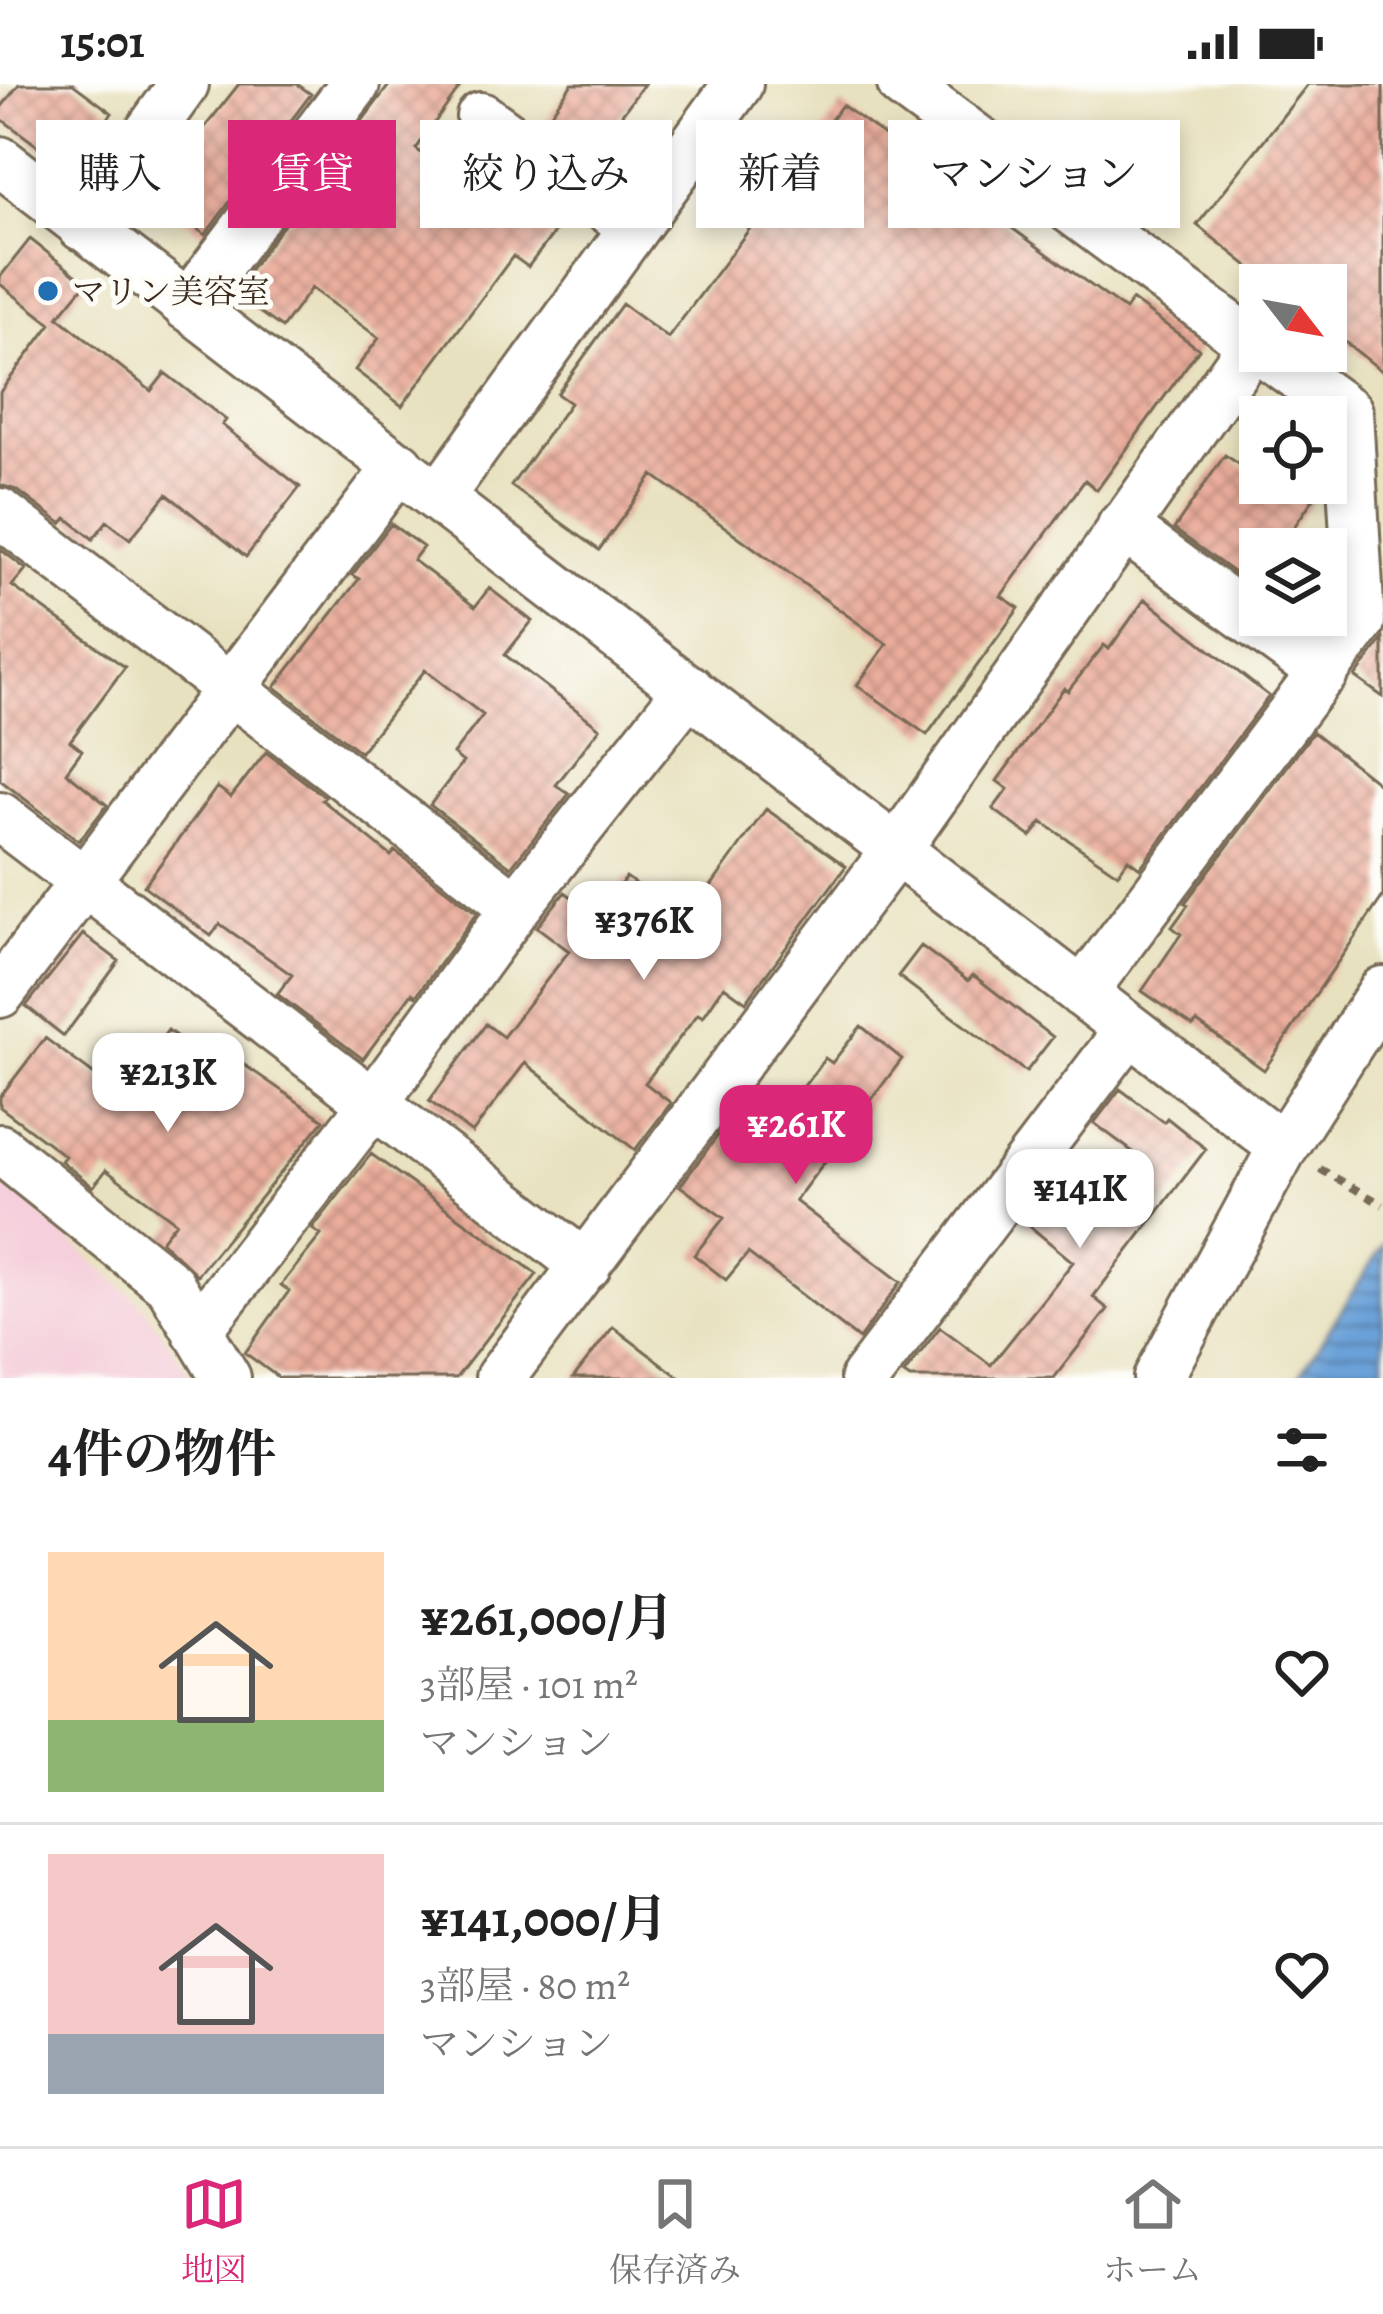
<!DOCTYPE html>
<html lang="ja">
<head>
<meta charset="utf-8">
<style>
  body { margin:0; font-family:Alegreya,"Noto Serif JP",serif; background:#f6f6f6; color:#222; height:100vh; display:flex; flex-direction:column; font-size:45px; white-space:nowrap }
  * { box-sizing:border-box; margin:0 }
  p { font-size:39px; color:#767676 }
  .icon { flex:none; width:66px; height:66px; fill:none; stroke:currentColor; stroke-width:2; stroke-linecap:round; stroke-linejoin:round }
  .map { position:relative; height:1294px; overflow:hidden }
  .panel { display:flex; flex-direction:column; background:#fff; flex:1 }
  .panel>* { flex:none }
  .guide { position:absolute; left:36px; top:36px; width:1311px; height:108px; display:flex; gap:24px }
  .needle { width:78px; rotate:121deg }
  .buttons { position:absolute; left:1239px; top:180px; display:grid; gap:24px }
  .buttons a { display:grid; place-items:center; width:108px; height:108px; border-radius:0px; background:#fff; box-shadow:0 6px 18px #0003; font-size:60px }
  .price { position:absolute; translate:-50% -102px; padding:0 27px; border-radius:24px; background:#fff; color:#222; font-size:39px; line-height:78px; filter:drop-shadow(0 3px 6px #0008) }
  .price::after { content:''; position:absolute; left:50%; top:72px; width:36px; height:27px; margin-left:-18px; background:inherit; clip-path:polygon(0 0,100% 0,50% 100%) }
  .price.selected { background:#db2777; color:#fff }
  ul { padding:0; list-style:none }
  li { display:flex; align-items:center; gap:36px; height:300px; padding:0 48px }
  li+li { border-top:3px solid #e0e0e0 }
  li span { display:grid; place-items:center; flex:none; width:336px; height:240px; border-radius:0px; color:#555 }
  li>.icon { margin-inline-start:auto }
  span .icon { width:144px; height:144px; fill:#fffc; stroke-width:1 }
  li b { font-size:51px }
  h2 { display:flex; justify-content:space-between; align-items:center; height:144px; padding:0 48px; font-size:51px }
  .chip { padding:0 42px; border-radius:0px; background:#fff; box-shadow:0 6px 18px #0003; font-size:42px; line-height:108px }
  .chip.selected { background:#db2777; color:#fff }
  .status { display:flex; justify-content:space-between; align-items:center; height:84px; padding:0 60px; background:#fff; direction:ltr }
  .status svg { height:33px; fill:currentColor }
  .tabs { display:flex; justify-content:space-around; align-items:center; height:168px; border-top:3px solid #e0e0e0; background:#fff; font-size:33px; color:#767676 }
  .tabs a { display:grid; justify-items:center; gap:6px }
  .tabs .selected { color:#db2777 }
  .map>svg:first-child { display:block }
</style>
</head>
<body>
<div class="status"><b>15:01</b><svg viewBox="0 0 49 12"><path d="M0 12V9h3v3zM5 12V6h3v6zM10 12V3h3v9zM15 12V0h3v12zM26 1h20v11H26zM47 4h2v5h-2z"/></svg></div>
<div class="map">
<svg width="1383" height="1294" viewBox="0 0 1383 1294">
  <defs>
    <pattern id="water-rules" width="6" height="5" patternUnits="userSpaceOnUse" patternTransform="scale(3)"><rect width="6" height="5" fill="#6aa1d8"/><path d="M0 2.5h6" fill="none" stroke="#5883af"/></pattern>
    <pattern id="building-cross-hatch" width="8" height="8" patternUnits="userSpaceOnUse" patternTransform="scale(3)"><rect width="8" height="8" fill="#ebad9c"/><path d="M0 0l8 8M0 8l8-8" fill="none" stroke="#c08d7f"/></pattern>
  </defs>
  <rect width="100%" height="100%" fill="#fdfcf7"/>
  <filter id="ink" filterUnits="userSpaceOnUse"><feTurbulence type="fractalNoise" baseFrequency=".00833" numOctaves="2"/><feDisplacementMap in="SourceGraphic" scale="24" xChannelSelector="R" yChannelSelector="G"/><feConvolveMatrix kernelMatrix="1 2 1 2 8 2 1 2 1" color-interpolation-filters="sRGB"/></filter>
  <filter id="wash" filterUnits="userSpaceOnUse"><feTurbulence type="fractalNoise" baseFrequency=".004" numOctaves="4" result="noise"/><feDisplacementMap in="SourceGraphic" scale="48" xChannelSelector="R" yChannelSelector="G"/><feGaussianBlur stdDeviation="2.7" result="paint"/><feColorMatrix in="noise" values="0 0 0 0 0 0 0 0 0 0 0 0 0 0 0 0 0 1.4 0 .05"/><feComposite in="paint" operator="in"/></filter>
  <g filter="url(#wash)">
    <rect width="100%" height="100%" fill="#e8e1bf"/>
    <!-- built -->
    <path fill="#f5cfdb" d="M0,1094L144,1223L192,1294H0Z"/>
    <!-- water -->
    <path fill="url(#water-rules)" stroke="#52667b" stroke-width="3" d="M1383,1161V1294H1298L1303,1286Z"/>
    <g id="blocks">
      <!-- building -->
      <path fill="url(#building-cross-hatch)" d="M19,0H73L112,29L70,86L0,34V25Z
        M239,0H297L311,10L205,151L152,110Z
        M390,0H462L416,65L485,117L510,89L553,120L548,128L562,138L528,183L513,172L402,322L355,286L379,254L311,204L282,244L233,208Z
        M572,0H644L619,34L652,56L632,88L594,62L586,73L542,42Z
        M1308,0H1383V288L1326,243V201H1272L1197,141Z
        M842,21L1125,226L1132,216L1199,265L1097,406L1085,396L1001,512L1019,524L927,651L857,601L887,560L653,391L599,466L511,402L570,319L557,310L622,220L668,254Z
        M30,155L86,199L58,233L151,307L165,289L226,336L222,341L300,403L246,473L167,410L130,455L107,437L93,455L67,434L62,440L17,406L0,401V308L51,240L0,200V193Z
        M1225,371L1260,394V399H1324L1279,465H1260V491L1252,502L1174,445Z
        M391,440L423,463L413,476L475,523L489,504L532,537L505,571L600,644L556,701L569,710L511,783L430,721L463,678L453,670L483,631L425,586L360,668L275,603L359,495L352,491Z
        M0,465L26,485L12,502L125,583L70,657L82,666L66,688L107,721L79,757L0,696Z
        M1145,515L1269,612L1140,784L1128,775L1118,790L1042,738L1031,753L993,725L1008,705L997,697L1064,604L1068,607L1104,561L1109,565Z
        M1383,555V613L1355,593Z
        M1313,648L1383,703V812L1264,986L1197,938L1193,942L1142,907L1181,850L1172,843L1188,821L1185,819Z
        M266,668L325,713L322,716L391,772L395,767L477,829L416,912L412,909L363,975L277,910L292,891L220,840L211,852L144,802L217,703L231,713Z
        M766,725L846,782L746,918L724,902L703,933L698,930L645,999L671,1019L635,1066L525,979L472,1049L429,1017L486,940L503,953L569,867L537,843L565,808L598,832L626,793L687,836Z
        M83,850L119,877L64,952L26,922Z
        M921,862L968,897L973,891L1053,953L1026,988L898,892Z
        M861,942L902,975L795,1117L901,1198L859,1255L748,1169L726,1196L694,1171L724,1134L680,1102L751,1007L783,1030L825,974L832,979Z
        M168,946L223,988L233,973L324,1036L197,1191L161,1157L176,1138L106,1086L93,1103L61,1077L65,1072L0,1023V1013L45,954L120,1010Z
        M1120,1005L1164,1038L1167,1034L1206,1065L1093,1213L1108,1225L1054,1294H910L904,1290L940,1243L991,1281L1073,1178L1021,1135L1052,1096L1091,1128L1137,1071L1094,1039Z
        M371,1070L537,1190L456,1294H279L245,1269L289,1207L281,1201L321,1151L312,1145Z
        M613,1243L680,1294H573Z"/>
    </g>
  </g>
  <g filter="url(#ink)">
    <use href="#blocks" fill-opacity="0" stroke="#786a56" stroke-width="3"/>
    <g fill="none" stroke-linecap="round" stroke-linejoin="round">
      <defs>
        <path id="minor" d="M481,33L634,143
          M0,77L1283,1063
          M82,142L184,0
          M187,222L355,0
          M439,413L738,0
          M0,429L516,823
          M1122,442L1323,589
          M0,733L586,1182
          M0,909L399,382
          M1082,909L1360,538L1348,328L1263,267
          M0,1065L170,1201L226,1294
          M197,1247L373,1020L516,823L689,605
          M500,1294L896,766L1253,260L902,0
          M865,1294L1129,946
          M1158,1294L1283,1063L1383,907"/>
      </defs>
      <!-- minor casing -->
      <use href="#minor" stroke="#786a56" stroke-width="54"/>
      <!-- path -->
      <path stroke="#786a56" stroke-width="8" stroke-dasharray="9 9" stroke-linecap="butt" d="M1320,1085L1383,1121"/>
      <!-- minor -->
      <use href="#minor" stroke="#fff" stroke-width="48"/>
    </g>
  </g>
  <!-- markers -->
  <circle fill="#1f6fb2" stroke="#fdfcf7" stroke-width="4.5" cx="48" cy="207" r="12"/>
  <g text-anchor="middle" stroke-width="10" stroke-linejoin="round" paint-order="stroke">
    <!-- poi labels -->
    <g font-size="33" fill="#3b2a1e" stroke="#fdfcf7" text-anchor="start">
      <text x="72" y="219">マリン美容室</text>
    </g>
  </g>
</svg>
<div class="buttons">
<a><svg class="needle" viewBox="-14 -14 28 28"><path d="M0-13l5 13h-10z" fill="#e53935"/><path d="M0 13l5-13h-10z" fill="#767676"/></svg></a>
<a><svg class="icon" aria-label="locate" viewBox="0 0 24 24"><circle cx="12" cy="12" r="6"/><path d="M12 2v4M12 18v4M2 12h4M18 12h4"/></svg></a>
<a><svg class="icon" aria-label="layers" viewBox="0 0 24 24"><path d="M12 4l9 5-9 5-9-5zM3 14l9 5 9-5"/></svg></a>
</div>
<b class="price" style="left:644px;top:899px">¥376K</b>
<b class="price" style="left:168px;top:1051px">¥213K</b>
<b class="price selected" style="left:796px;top:1103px">¥261K</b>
<b class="price" style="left:1080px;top:1167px">¥141K</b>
<div class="guide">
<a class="chip">購入</a>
<a class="chip selected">賃貸</a>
<a class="chip">絞り込み</a>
<a class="chip">新着</a>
<a class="chip">マンション</a>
</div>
</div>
<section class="panel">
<h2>4件の物件<svg class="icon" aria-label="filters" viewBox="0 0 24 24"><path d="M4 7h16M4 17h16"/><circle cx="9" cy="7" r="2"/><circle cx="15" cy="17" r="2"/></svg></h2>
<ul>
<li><span style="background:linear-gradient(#ffd9b3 70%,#8fb573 0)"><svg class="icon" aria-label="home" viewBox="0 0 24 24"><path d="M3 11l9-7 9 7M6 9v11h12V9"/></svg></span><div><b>¥261,000/月</b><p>3部屋 · 101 m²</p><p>マンション</p></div><svg class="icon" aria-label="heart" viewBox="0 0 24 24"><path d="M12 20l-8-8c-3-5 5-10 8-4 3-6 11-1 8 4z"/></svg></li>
<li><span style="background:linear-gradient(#f6c9c9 75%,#9aa5b1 0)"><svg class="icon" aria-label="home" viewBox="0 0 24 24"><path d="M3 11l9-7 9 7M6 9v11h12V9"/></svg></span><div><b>¥141,000/月</b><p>3部屋 · 80 m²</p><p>マンション</p></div><svg class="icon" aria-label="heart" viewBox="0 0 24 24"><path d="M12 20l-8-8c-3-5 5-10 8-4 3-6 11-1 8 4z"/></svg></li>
</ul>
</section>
<nav class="tabs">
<a class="selected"><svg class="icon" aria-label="map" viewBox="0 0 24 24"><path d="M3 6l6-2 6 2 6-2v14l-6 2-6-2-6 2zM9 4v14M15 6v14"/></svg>地図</a>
<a><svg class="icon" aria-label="saved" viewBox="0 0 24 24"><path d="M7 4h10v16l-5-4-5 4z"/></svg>保存済み</a>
<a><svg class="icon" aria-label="home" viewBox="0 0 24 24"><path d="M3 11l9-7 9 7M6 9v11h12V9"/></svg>ホーム</a>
</nav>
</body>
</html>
